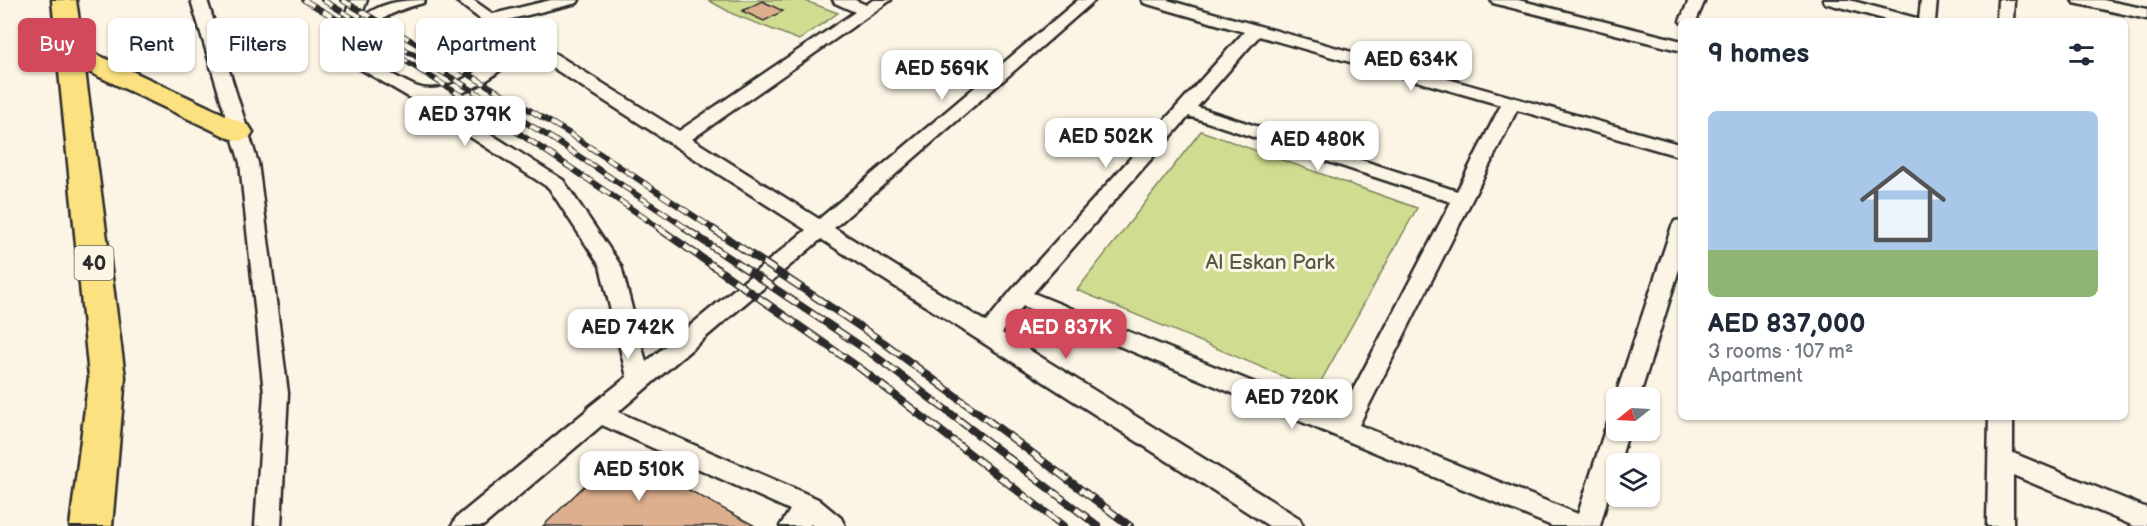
<!DOCTYPE html>
<html lang="en">
<head>
<meta charset="utf-8">
<style>
  body { margin:0; font-family:"Balsamiq Sans",sans-serif; background:#f2f2f3; color:#1f2937; height:100vh; display:flex; flex-direction:column; font-size:22px; white-space:nowrap }
  * { box-sizing:border-box; margin:0 }
  p { font-size:20px; color:#747a83 }
  .icon { flex:none; width:33px; height:33px; fill:none; stroke:currentColor; stroke-width:2; stroke-linecap:round; stroke-linejoin:round }
  .map { position:relative; flex:1; overflow:hidden }
  .sheet { position:absolute; left:1678px; top:18px; width:450px; height:402px; display:flex; flex-direction:column; background:#fff; border-radius:9px; box-shadow:0 2px 4px #0004 }
  .sheet>* { flex:none }
  .banner { position:absolute; left:18px; top:18px; width:570px; height:54px; display:flex; gap:12px }
  .needle { width:39px; rotate:252deg }
  .buttons { position:absolute; left:1606px; top:387px; display:grid; gap:12px }
  .buttons a { display:grid; place-items:center; width:54px; height:54px; border-radius:9px; background:#fff; box-shadow:0 2px 4px #0004; font-size:30px }
  .price { position:absolute; translate:-50% -51px; padding:0 14px; border-radius:12px; background:#fff; color:#222; font-size:20px; line-height:39px; filter:drop-shadow(0 2px 3px #0008) }
  .price::after { content:''; position:absolute; left:50%; top:36px; width:18px; height:14px; margin-left:-9px; background:inherit; clip-path:polygon(0 0,100% 0,50% 100%) }
  .price.selected { background:#d1495b; color:#fff }
  ul { padding:0; list-style:none }
  li { display:grid; align-content:center; gap:12px; height:318px; padding:0 30px }
  li span { display:grid; place-items:center; height:186px; border-radius:9px; color:#555 }
  li>.icon { margin-inline-start:auto }
  span .icon { width:108px; height:108px; fill:#fffc; stroke-width:1 }
  li b { font-size:26px }
  h2 { display:flex; justify-content:space-between; align-items:center; height:72px; padding:0 30px; font-size:26px }
  .tag { padding:0 21px; border-radius:9px; background:#fff; box-shadow:0 2px 4px #0004; font-size:21px; line-height:54px }
  .tag.selected { background:#d1495b; color:#fff }
  .map>svg:first-child { display:block }
</style>
</head>
<body>
<div class="map">
<svg width="2147" height="526" viewBox="0 0 2147 526">
  <rect width="100%" height="100%" fill="#fcf5e5"/>
  <filter id="ink" filterUnits="userSpaceOnUse"><feTurbulence type="fractalNoise" baseFrequency=".0167" numOctaves="2"/><feDisplacementMap in="SourceGraphic" scale="12" xChannelSelector="R" yChannelSelector="G"/><feConvolveMatrix kernelMatrix="1 2 1 2 8 2 1 2 1" color-interpolation-filters="sRGB"/></filter>
  <g filter="url(#ink)">
    <!-- green -->
    <path fill="#d0dd91" stroke="#7e845e" stroke-width="1.5" d="M708,0H803L838,13L799,40L733,14Z
      M1201,131L1417,208L1316,390L1077,290Z"/>
    <!-- building -->
    <path fill="#ddaf8e" stroke="#2b2b2b" stroke-width="1.5" d="M762,1L783,11L764,21L742,11Z
      M627,456L755,526H543L612,459Z"/>
    <g fill="none" stroke-linecap="round" stroke-linejoin="round">
      <defs>
        <path id="minor" d="M191,0H207L258,163L288,393L281,526H255L264,393L240,163Z
          M351,0H367L360,19C380,3 399,0 425,0L423,3C388,12 373,23 349,48C370,60 392,76 415,86C444,98 479,71 498,53L496,31L455,0H473L493,14L551,0H579L577,3L503,21L679,131L855,12L835,3L833,0H855L866,5L873,0H891L692,139L819,219L1078,0H1095L834,228L986,322L1011,291L1244,32L1144,3L1142,0H1167L1682,145V157L1517,110L1359,425L1578,514L1605,430L1608,423L1617,421V430H1629L1619,464H1617L1600,526H1552L1023,306L1002,333L1299,518L1303,526H1269L821,239L618,412L818,499L841,518L845,526H813L811,524L809,526H780L790,510L602,425L483,526H452L456,518L586,411L589,407L627,377L600,266L549,188L407,96L333,53L331,49L338,41L336,38ZM1259,36L1501,105L1457,191L1197,107ZM514,43L806,230L646,362L621,266L563,180L434,98C462,99 500,76 515,54ZM1189,116L1451,202L1339,417L1033,293Z
          M1491,0H1518L1682,41V51L1493,3Z
          M1689,0H1705L1696,21H1682V23L1680,21Z
          M1823,0H1849L1916,18L1918,21H1891L1825,3Z
          M1921,0H1937L1935,21H1919Z
          M1998,0H2014L2013,21H1997Z
          M2072,0H2103L2147,9V19L2074,3Z
          M1682,220V260L1639,398H1617V401L1615,398L1672,226L1675,221Z
          M1989,417H2013V453L2147,508V526H2134L2013,475V526H1987Z"/>
        <path id="motorway" d="M52,0H76L83,48L249,126L253,132L249,138L239,141L229,138L85,70L125,377L112,526H70L89,377Z"/>
      </defs>
      <!-- minor casing -->
      <use href="#minor" stroke="#2b2b2b" stroke-width="5"/>
      <!-- motorway casing -->
      <use href="#motorway" stroke="#2b2b2b" stroke-width="5"/>
      <!-- minor -->
      <use href="#minor" fill="#fcf5e5" fill-rule="evenodd"/>
      <!-- motorway -->
      <use href="#motorway" fill="#fbe180" fill-rule="evenodd"/>
      <defs>
        <path id="rail-far1" d="M304,0C427,71 545,149 662,230
          M323,0L553,139L689,230
          M342,0L567,132L715,230"/>
        <path id="rail" d="M660,229L861,369L1063,526
          M686,229L871,353L1098,526
          M713,229L883,342L1130,526"/>
      </defs>
      <!-- rail-far1 casing -->
      <use href="#rail-far1" stroke="#2b2b2b" stroke-width="6"/>
      <!-- rail casing -->
      <use href="#rail" stroke="#2b2b2b" stroke-width="8"/>
      <!-- rail-far1 -->
      <use href="#rail-far1" stroke="#fcf5e5" stroke-width="4" stroke-dasharray="11" stroke-linecap="butt"/>
      <!-- rail -->
      <use href="#rail" stroke="#fcf5e5" stroke-width="5" stroke-dasharray="15" stroke-linecap="butt"/>
    </g>
  </g>
  <g text-anchor="middle" stroke-width="6" stroke-linejoin="round" paint-order="stroke">
    <!-- shield labels -->
    <rect fill="#fcf5e5" stroke="#6a6863" stroke-width="1.5" x="74.5" y="246" width="39" height="34" rx="4.5"/>
    <g font-size="20" font-weight="bold" fill="#2b2b2b">
      <text x="94" y="270">40</text>
    </g>
    <!-- park labels -->
    <g font-size="21" fill="#545844" stroke="#fcf5e5">
      <text x="1270" y="269">Al Eskan Park</text>
    </g>
  </g>
</svg>
<div class="buttons">
<a><svg class="needle" viewBox="-14 -14 28 28"><path d="M0-13l5 13h-10z" fill="#e53935"/><path d="M0 13l5-13h-10z" fill="#747a83"/></svg></a>
<a><svg class="icon" aria-label="layers" viewBox="0 0 24 24"><path d="M12 4l9 5-9 5-9-5zM3 14l9 5 9-5"/></svg></a>
</div>
<b class="price" style="left:1411px;top:92px">AED 634K</b>
<b class="price" style="left:942px;top:101px">AED 569K</b>
<b class="price" style="left:465px;top:147px">AED 379K</b>
<b class="price" style="left:1106px;top:169px">AED 502K</b>
<b class="price" style="left:1318px;top:172px">AED 480K</b>
<b class="price" style="left:628px;top:360px">AED 742K</b>
<b class="price selected" style="left:1066px;top:360px">AED 837K</b>
<b class="price" style="left:1292px;top:430px">AED 720K</b>
<b class="price" style="left:639px;top:502px">AED 510K</b>
<div class="banner">
<a class="tag selected">Buy</a>
<a class="tag">Rent</a>
<a class="tag">Filters</a>
<a class="tag">New</a>
<a class="tag">Apartment</a>
</div>
<section class="sheet">
<h2>9 homes<svg class="icon" aria-label="filters" viewBox="0 0 24 24"><path d="M4 7h16M4 17h16"/><circle cx="9" cy="7" r="2"/><circle cx="15" cy="17" r="2"/></svg></h2>
<ul>
<li><span style="background:linear-gradient(#a9c7e8 75%,#8fb573 0)"><svg class="icon" aria-label="home" viewBox="0 0 24 24"><path d="M3 11l9-7 9 7M6 9v11h12V9"/></svg></span><div><b>AED 837,000</b><p>3 rooms · 107 m²</p><p>Apartment</p></div></li>
</ul>
</section>
</div>
</body>
</html>
